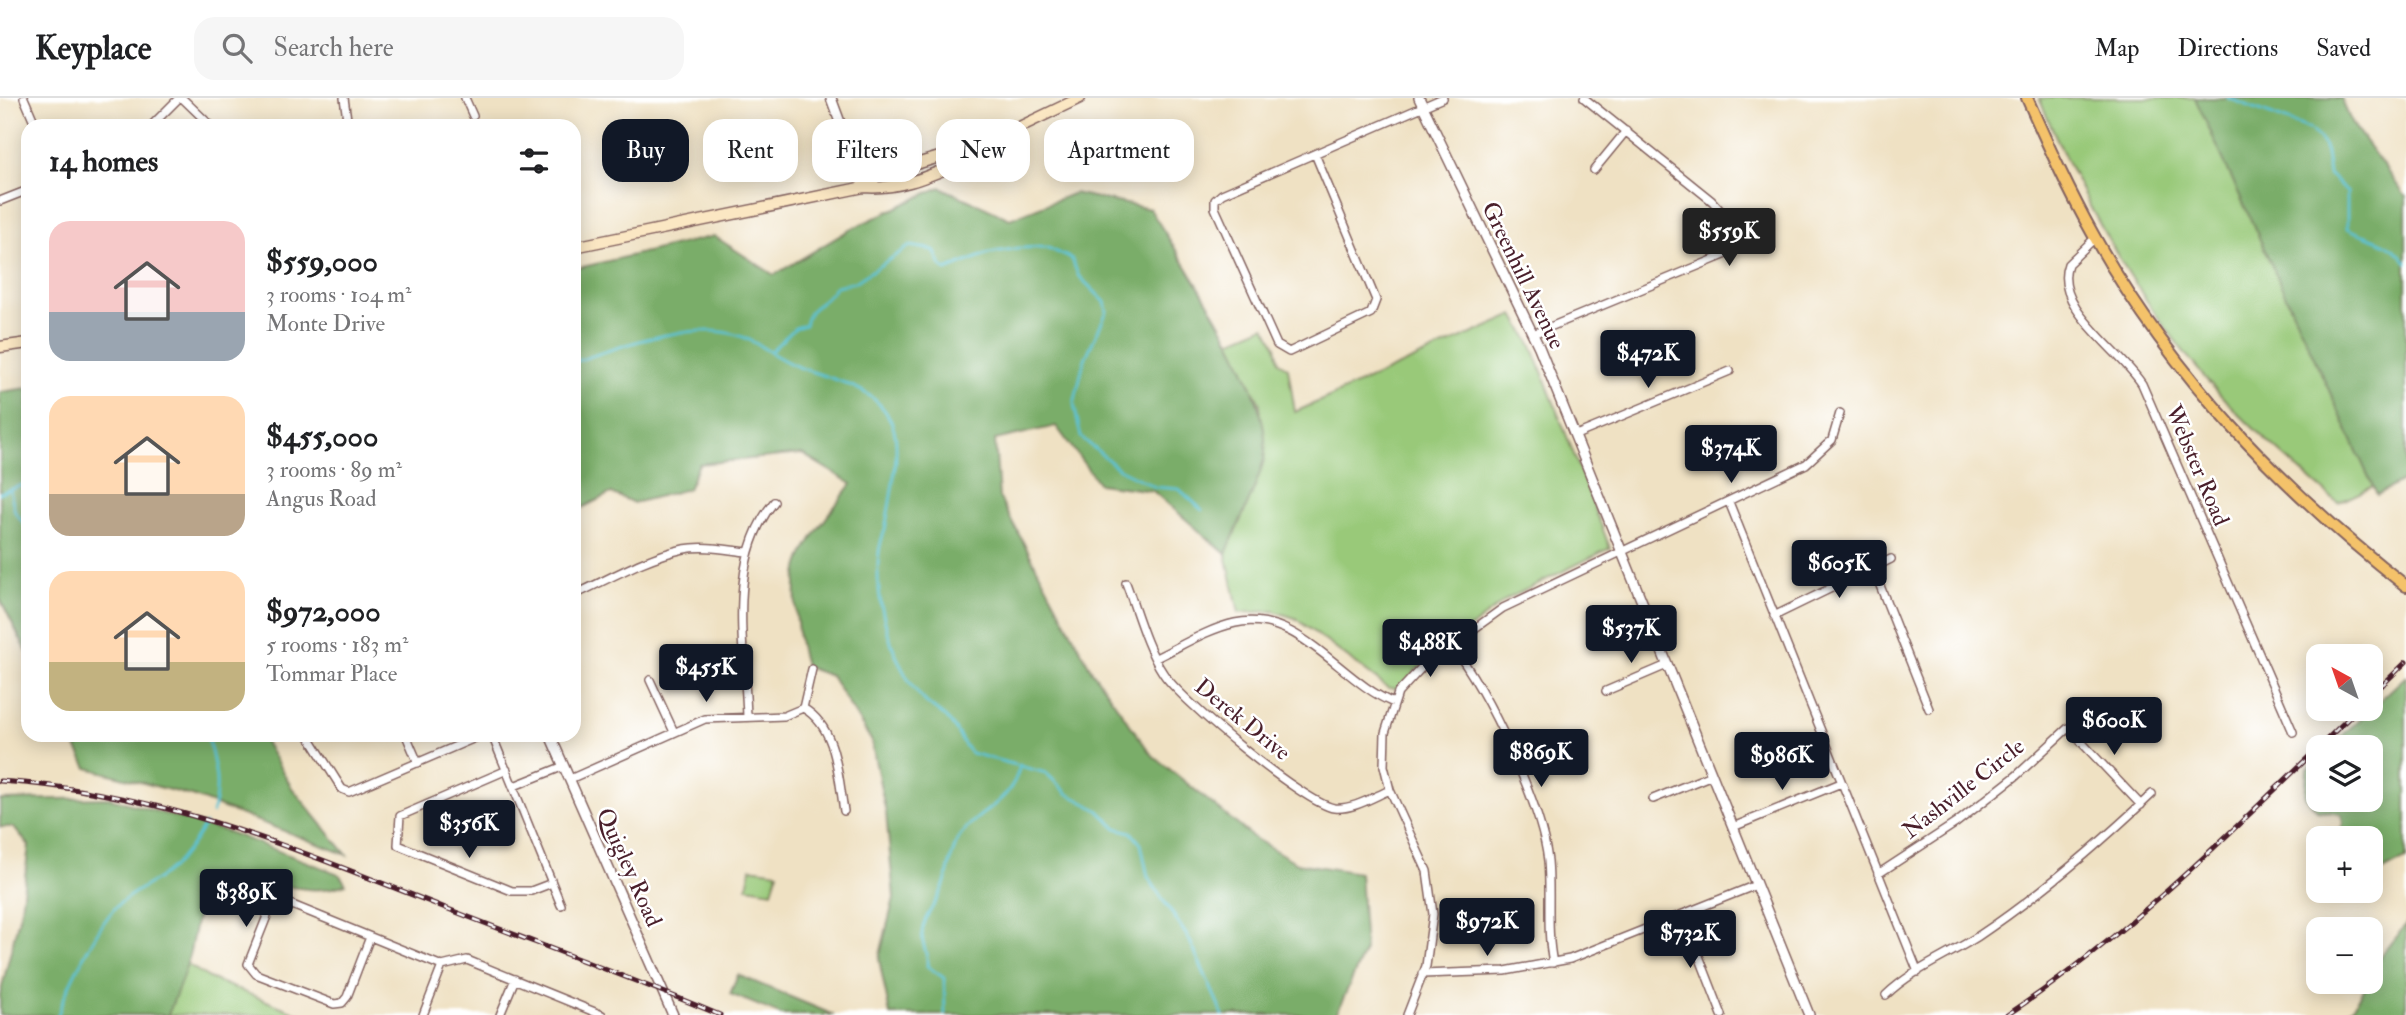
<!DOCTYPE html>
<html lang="en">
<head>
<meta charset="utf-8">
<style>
  body { margin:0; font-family:"IM FELL Double Pica",serif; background:#f6f6f6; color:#202124; height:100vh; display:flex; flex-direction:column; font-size:26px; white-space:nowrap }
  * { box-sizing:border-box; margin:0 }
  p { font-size:23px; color:#757577 }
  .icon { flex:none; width:38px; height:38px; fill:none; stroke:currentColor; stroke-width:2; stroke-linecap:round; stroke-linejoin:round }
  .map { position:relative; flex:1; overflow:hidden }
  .drawer { position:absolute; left:21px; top:21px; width:560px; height:623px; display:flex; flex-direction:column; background:#fff; border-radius:21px; box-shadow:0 4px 18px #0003 }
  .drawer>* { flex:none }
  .guide { position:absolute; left:602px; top:21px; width:665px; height:63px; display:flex; gap:14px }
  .needle { width:46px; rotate:320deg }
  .buttons { position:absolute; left:2306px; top:546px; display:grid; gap:14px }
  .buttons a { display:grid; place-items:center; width:77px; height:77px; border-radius:14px; background:#fff; box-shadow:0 4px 18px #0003; font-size:35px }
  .price { position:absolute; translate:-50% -60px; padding:0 16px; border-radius:7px; background:#111827; color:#fff; font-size:23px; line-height:46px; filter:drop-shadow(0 2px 4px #0008) }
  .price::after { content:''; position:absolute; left:50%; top:42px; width:21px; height:16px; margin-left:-10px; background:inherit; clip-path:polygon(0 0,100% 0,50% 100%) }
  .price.current { background:#222; color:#fff }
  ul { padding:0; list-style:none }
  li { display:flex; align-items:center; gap:21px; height:175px; padding:0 28px }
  li span { display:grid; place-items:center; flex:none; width:196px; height:140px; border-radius:21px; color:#555 }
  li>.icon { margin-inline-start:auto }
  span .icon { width:84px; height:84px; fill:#fffc; stroke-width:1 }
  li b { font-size:30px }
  h2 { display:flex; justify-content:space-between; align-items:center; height:84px; padding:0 28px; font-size:30px }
  .pill { padding:0 24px; border-radius:21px; background:#fff; box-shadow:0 4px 18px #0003; font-size:24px; line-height:63px }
  .pill.current { background:#111827; color:#fff }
  header { display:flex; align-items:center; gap:42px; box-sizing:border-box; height:98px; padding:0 35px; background:#fff; border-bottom:2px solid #e0e0e0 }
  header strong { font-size:33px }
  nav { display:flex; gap:38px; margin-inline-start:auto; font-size:24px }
  .search { width:490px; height:63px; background:#f6f6f6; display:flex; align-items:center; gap:18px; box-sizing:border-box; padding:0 24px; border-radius:21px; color:#757577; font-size:26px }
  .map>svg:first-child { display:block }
</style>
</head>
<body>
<header>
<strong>Keyplace</strong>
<div class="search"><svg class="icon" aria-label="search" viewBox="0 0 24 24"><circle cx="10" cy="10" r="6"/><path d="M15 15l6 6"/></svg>Search here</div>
<nav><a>Map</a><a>Directions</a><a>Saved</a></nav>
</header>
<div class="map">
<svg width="2406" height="917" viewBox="0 0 2406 917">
  <rect width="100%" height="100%" fill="#fff"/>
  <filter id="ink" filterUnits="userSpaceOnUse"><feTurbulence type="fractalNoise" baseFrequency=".0143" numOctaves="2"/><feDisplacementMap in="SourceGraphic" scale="14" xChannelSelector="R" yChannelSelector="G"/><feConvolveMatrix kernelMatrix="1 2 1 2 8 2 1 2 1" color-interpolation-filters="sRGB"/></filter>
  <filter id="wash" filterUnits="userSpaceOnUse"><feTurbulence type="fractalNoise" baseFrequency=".00686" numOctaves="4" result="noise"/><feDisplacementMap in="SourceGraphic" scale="28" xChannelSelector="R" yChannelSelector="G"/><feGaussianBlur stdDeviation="1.57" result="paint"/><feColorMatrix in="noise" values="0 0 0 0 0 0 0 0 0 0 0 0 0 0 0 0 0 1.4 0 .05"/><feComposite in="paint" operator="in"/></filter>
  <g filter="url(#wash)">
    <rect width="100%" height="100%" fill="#efe1c3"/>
    <!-- green -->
    <path fill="#99c979" stroke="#727452" stroke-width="2" d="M2039,0H2341L2351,24L2406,99V373L2338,405C2293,366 2246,327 2207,282C2135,198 2081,101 2039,0Z
      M1514,217L1532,248L1610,450L1507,501L1415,573L1401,591L1388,590L1295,520L1273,513L1239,515L1226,456L1264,359L1260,306L1230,243L1265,228L1276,248L1279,264L1288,270L1295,314Z
      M751,770L778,774L772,793L747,789Z
      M187,866L209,880L302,917H168Z"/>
    <!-- forest -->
    <path fill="#7aad69" stroke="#62664a" stroke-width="2" d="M2195,0H2341L2351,24L2406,99V381L2377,397Z
      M940,89L1010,121L1074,95L1150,111C1183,165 1278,299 1264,361C1256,393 1238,425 1226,456L1153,393L1099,386L1056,328L995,342L999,399L1092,573L1151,656L1254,740L1297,765L1360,775L1365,852L1336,917H890L879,861L894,800L886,715L871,642L831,578L806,569C797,547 792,491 799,467C806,443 837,406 852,386L802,356L699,366L688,391L634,405L611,395L574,414V171L714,138L774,177L851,131Z
      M28,290V556L0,501V294Z
      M2406,578V761L2372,779L2371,740H2339L2343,725L2341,716L2318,713L2305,699L2307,671L2319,660V702H2371V649H2330Z
      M70,637H261L292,690L347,757L192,698L87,670Z
      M110,700L231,735L339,776L346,786C316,797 297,789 266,785C191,774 201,814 187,866C182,883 174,900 168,917H0V897L21,811L29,747L13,729H0V702Z
      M2406,826V917H2342L2354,908L2368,884H2371C2371,864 2395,841 2406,826Z
      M738,877L834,917H782L730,896Z"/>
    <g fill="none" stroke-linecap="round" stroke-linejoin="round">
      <!-- stream -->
      <path stroke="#5bc3d7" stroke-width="2.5" d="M2228,0L2310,31L2325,48L2329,76L2347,94V130C2369,141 2391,142 2406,164
        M771,253L795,230L805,227C809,206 826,205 836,188L855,184L910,148L934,152L941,168L946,172L989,155L1019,150L1046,149L1072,161L1078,177L1105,204L1107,213L1084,263L1074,306L1081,339L1119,371L1155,389L1179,391L1202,412
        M574,264C617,250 662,232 708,233C754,233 764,257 801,270C834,282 883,290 894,332C901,356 889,406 885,432C865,476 890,570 925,603C933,611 942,615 950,624C958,633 962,646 971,655L1046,675L1068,696L1098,712L1116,730L1131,734L1141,746L1148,779L1189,841L1223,917
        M10,392L15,414L28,431
        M0,395L28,385
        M207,637C214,665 221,687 212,715
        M58,917C66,890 97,829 116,809C130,795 145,789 160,779C179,767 194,744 205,726
        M945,917L944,880L927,868C929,856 922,848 922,837C922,819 939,803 944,787C950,772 950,755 959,740C978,710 1011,708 1020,667"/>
    </g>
  </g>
  <g filter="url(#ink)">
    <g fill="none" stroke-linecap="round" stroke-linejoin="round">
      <defs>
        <path id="minor" d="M24,0L36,28
          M182,0L211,28
          M344,0L348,28
          M465,0L473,18
          M151,28L179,0
          M1315,56L1376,202L1371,215L1289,254L1277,247L1215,110V102L1222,96L1443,0
          M1594,72L1626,33
          M0,103L28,92
          M2095,140L2068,166C2052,209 2119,251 2142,286L2293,634
          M1533,236L1727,156L1735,142L1728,121L1712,103L1584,0
          M1576,337L1730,273
          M1729,404L1918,874
          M1873,470L1929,611
          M1126,485C1137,514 1146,549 1163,575C1180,602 1305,706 1334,710C1353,712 1373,699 1390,692
          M574,497C609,481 646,459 684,451C705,447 727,452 748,454
          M1774,518L1891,461
          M1452,548C1487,591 1542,708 1548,763C1551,796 1546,832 1553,865
          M1156,560C1181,548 1208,531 1235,525C1299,511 1341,584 1394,605
          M650,582L674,634
          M1606,593L1667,567
          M803,610C837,629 838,677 844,713
          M803,610L812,571
          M747,619C745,550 726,462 774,404
          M308,637L342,691L349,694L482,637
          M406,637L418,665
          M492,637L561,807
          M507,672L400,718L398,747L512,793H531L552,785
          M570,681L705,621L784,618L803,610
          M514,688L564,668
          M1653,701L1712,677
          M1733,729L1841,685
          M1878,776L1956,725L2016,678L2068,630L2141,707
          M1683,817L1722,917
          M370,839L347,899L342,905L334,906L256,876L248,866L271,808L280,802L442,868
          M1422,876L1505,873L1570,861L1756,787
          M1886,897C1912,872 1947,858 1977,839C2040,797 2097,748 2152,696
          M423,917L442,868L467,862L602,917
          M500,917L515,881
          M1407,917L1426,868L1433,816L1427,773L1390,692L1384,668L1385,635L1398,595L1424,567L1503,510L1806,366L1832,342L1840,315"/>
        <path id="tertiary" d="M831,0L864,89
          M1419,0L1539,249L1809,917
          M550,637L673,917"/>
        <path id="secondary" d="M864,89L879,77L953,55L963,56L1080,0
          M574,149L864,89C898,92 929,78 960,65L963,56
          M0,249L28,245"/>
        <path id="primary" d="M2027,0C2048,47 2069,94 2094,138C2172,278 2281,390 2406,488"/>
      </defs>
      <!-- minor casing -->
      <use href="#minor" stroke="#846360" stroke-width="10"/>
      <!-- tertiary casing -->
      <use href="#tertiary" stroke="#846360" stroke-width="12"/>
      <!-- secondary casing -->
      <use href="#secondary" stroke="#846360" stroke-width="13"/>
      <!-- primary casing -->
      <use href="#primary" stroke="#846360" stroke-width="14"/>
      <!-- minor -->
      <use href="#minor" stroke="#fff" stroke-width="7"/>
      <!-- tertiary -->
      <use href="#tertiary" stroke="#fff" stroke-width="9"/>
      <!-- secondary -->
      <use href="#secondary" stroke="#fbe7c3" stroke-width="10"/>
      <!-- primary -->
      <use href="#primary" stroke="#f4c26a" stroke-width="10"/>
      <defs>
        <path id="rail" d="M2371,598L2406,564
          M0,683C160,693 295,751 443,809C535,845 629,879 720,917
          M2007,917C2138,831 2246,719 2358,611"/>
      </defs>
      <!-- rail casing -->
      <use href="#rail" stroke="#4a1f2b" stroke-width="5"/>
      <!-- rail -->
      <use href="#rail" stroke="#fff" stroke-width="2.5" stroke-dasharray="8" stroke-linecap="butt"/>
    </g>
  </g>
  <g text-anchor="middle" stroke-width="5" stroke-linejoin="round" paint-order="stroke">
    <!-- street labels -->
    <g font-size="23" fill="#4a1f2b" stroke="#fff">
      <text transform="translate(1524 177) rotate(64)" y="8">Greenhill Avenue</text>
      <text transform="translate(2198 367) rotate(67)" y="8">Webster Road</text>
      <text transform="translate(1243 621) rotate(39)" y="8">Derek Drive</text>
      <text transform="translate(1963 690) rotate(-38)" y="8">Nashville Circle</text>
      <text transform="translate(630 769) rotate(66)" y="8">Quigley Road</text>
    </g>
  </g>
</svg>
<div class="buttons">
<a><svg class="needle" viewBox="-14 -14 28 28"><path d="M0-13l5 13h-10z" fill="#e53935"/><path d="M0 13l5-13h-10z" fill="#757577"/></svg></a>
<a><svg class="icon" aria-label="layers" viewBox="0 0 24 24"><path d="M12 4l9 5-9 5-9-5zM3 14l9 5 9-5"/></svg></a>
<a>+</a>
<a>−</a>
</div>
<b class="price current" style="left:1729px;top:170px">$559K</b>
<b class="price" style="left:1648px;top:292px">$472K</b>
<b class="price" style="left:1731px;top:387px">$374K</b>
<b class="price" style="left:1839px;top:502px">$605K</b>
<b class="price" style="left:1631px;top:567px">$537K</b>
<b class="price" style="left:1430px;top:581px">$488K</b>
<b class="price" style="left:706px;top:606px">$455K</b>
<b class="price" style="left:2114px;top:659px">$600K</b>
<b class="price" style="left:1541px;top:691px">$869K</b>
<b class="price" style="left:1782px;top:694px">$986K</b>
<b class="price" style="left:469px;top:762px">$356K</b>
<b class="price" style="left:246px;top:831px">$389K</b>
<b class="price" style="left:1487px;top:860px">$972K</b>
<b class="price" style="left:1690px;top:872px">$732K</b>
<div class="guide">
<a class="pill current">Buy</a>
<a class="pill">Rent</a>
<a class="pill">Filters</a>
<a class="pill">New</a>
<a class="pill">Apartment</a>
</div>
<section class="drawer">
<h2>14 homes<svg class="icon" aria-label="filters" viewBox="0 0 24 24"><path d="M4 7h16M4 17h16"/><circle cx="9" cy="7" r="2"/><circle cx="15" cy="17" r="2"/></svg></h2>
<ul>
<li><span style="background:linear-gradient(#f6c9c9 65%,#9aa5b1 0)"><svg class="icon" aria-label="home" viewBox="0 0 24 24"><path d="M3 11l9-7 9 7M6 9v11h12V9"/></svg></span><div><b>$559,000</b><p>3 rooms · 104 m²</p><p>Monte Drive</p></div></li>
<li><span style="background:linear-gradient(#ffd9b3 70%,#b9a48a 0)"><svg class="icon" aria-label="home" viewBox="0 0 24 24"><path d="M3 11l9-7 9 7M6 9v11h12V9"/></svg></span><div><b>$455,000</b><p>3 rooms · 89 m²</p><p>Angus Road</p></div></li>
<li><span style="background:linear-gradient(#ffd9b3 65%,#c2b280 0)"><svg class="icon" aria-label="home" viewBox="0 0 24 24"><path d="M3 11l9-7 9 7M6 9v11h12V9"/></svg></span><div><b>$972,000</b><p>5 rooms · 183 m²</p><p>Tommar Place</p></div></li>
</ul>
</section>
</div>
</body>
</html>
